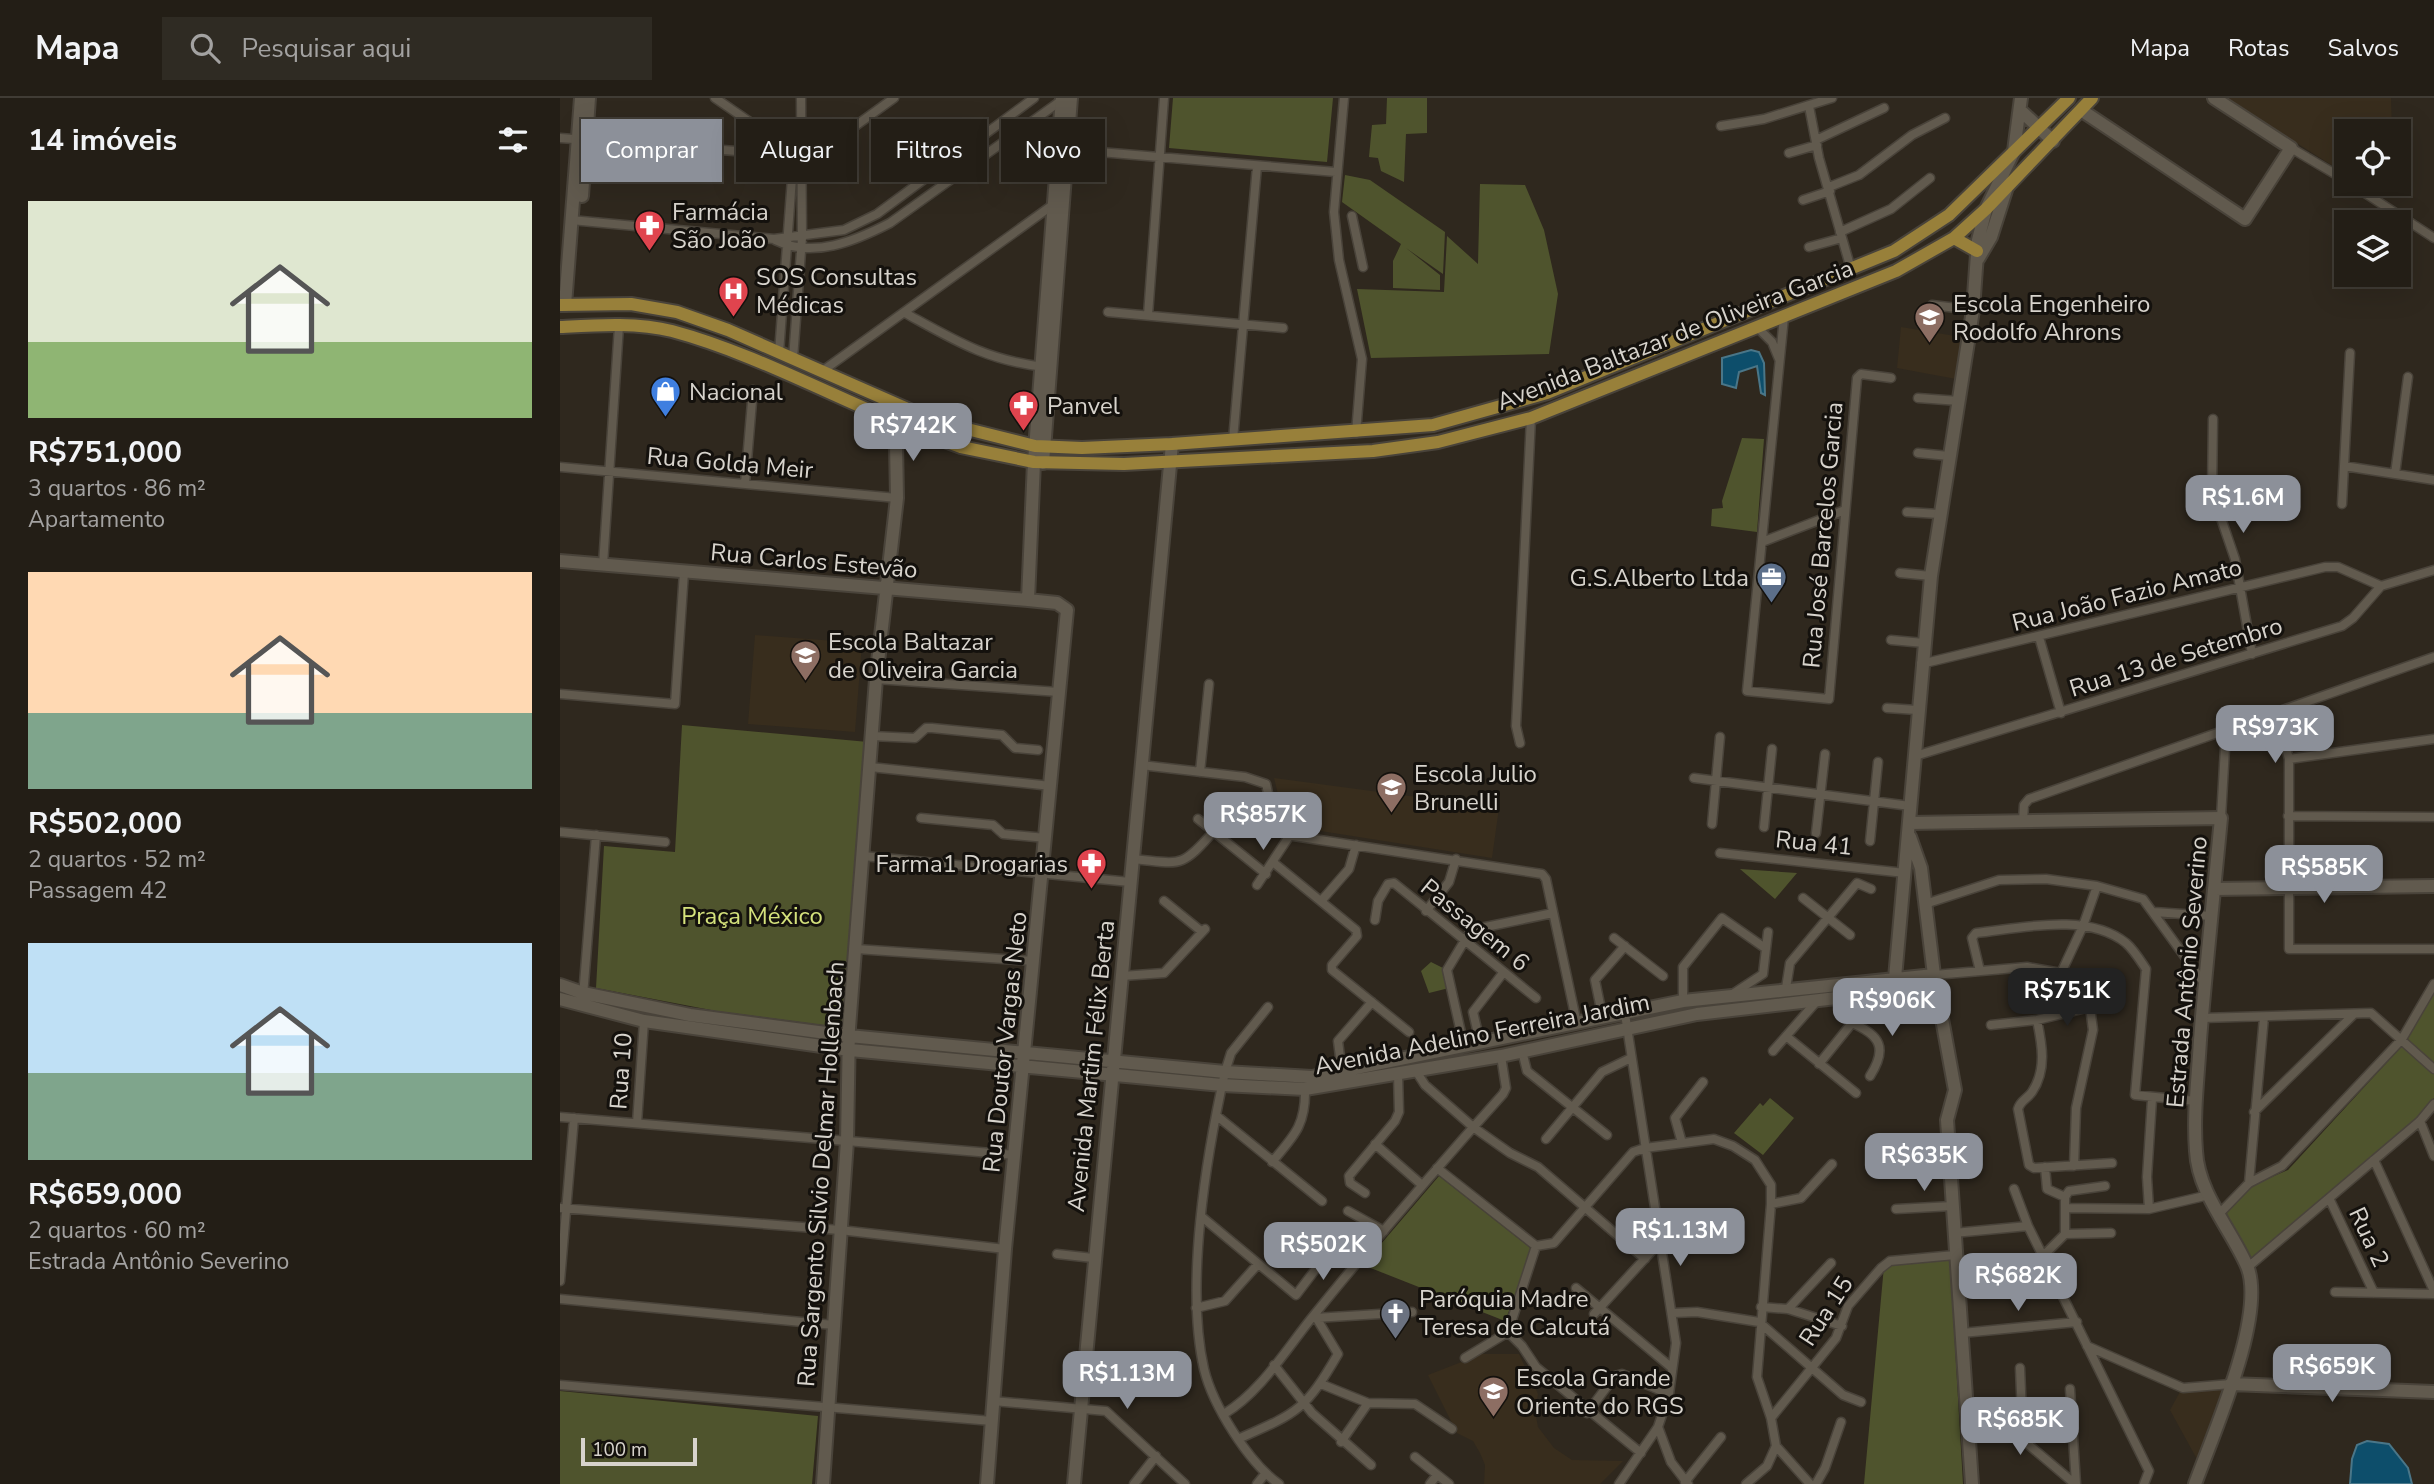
<!DOCTYPE html>
<html lang="pt">
<head>
<meta charset="utf-8">
<style>
  body { margin:0; font-family:"Nunito Sans",sans-serif; background:#2f2b23; color:#f1f3f6; height:100vh; display:flex; flex-direction:column; font-size:26px; white-space:nowrap }
  * { box-sizing:border-box; margin:0 }
  p { font-size:23px; color:#a3a2a1 }
  .icon { flex:none; width:38px; height:38px; fill:none; stroke:currentColor; stroke-width:2; stroke-linecap:round; stroke-linejoin:round }
  .map { position:relative; flex:1; overflow:hidden }
  .drawer { display:flex; flex-direction:column; background:#231e16; width:560px }
  .drawer>* { flex:none }
  .banner { position:absolute; left:21px; top:21px; width:665px; height:63px; display:flex; gap:14px }
  .fabs { position:absolute; left:1774px; top:21px; display:grid; gap:14px }
  .fabs a { display:grid; place-items:center; width:77px; height:77px; border-radius:0px; background:#231e16; box-shadow:0 7px 28px #0002,0 0 0 2px #403c35; font-size:35px }
  .scale { position:absolute; left:21px; bottom:18px; width:116px; box-sizing:border-box; padding-left:7px; border:4px solid #d7d3cc; border-top:0; font-size:19px; line-height:24px; white-space:nowrap; color:#d7d3cc; -webkit-text-stroke:5px #14110d; paint-order:stroke }
  .price { position:absolute; translate:-50% -60px; padding:0 16px; border-radius:14px; background:#8c9099; color:#fff; font-size:23px; line-height:46px; filter:drop-shadow(0 2px 4px #0008) }
  .price::after { content:''; position:absolute; left:50%; top:42px; width:21px; height:16px; margin-left:-10px; background:inherit; clip-path:polygon(0 0,100% 0,50% 100%) }
  .price.on { background:#222; color:#fff }
  ul { padding:0; list-style:none }
  li { display:grid; align-content:center; gap:14px; height:371px; padding:0 28px }
  li span { display:grid; place-items:center; height:217px; border-radius:0px; color:#555 }
  li>.icon { margin-inline-start:auto }
  span .icon { width:126px; height:126px; fill:#fffc; stroke-width:1 }
  li b { font-size:30px }
  h2 { display:flex; justify-content:space-between; align-items:center; height:84px; padding:0 28px; font-size:30px }
  .tag { padding:0 24px; border-radius:0px; background:#231e16; box-shadow:0 7px 28px #0002,0 0 0 2px #403c35; font-size:24px; line-height:63px }
  .tag.on { background:#8c9099; color:#fff }
  header { display:flex; align-items:center; gap:42px; box-sizing:border-box; height:98px; padding:0 35px; background:#231e16; border-bottom:2px solid #403c35 }
  header strong { font-size:33px }
  nav { display:flex; gap:38px; margin-inline-start:auto; font-size:24px }
  .search { width:490px; height:63px; background:#2f2b23; display:flex; align-items:center; gap:18px; box-sizing:border-box; padding:0 24px; border-radius:0px; color:#a3a2a1; font-size:26px }
  main { display:flex; flex:1; min-height:0 }
  .map>svg:first-child { display:block }
</style>
</head>
<body>
<header>
<strong>Mapa</strong>
<div class="search"><svg class="icon" aria-label="search" viewBox="0 0 24 24"><circle cx="10" cy="10" r="6"/><path d="M15 15l6 6"/></svg>Pesquisar aqui</div>
<nav><a>Mapa</a><a>Rotas</a><a>Salvos</a></nav>
</header>
<main>
<section class="drawer">
<h2>14 imóveis<svg class="icon" aria-label="filters" viewBox="0 0 24 24"><path d="M4 7h16M4 17h16"/><circle cx="9" cy="7" r="2"/><circle cx="15" cy="17" r="2"/></svg></h2>
<ul>
<li><span style="background:linear-gradient(#dfe7d0 65%,#8fb573 0)"><svg class="icon" aria-label="home" viewBox="0 0 24 24"><path d="M3 11l9-7 9 7M6 9v11h12V9"/></svg></span><div><b>R$751,000</b><p>3 quartos · 86 m²</p><p>Apartamento</p></div></li>
<li><span style="background:linear-gradient(#ffd9b3 65%,#7fa58c 0)"><svg class="icon" aria-label="home" viewBox="0 0 24 24"><path d="M3 11l9-7 9 7M6 9v11h12V9"/></svg></span><div><b>R$502,000</b><p>2 quartos · 52 m²</p><p>Passagem 42</p></div></li>
<li><span style="background:linear-gradient(#bfe0f5 60%,#7fa58c 0)"><svg class="icon" aria-label="home" viewBox="0 0 24 24"><path d="M3 11l9-7 9 7M6 9v11h12V9"/></svg></span><div><b>R$659,000</b><p>2 quartos · 60 m²</p><p>Estrada Antônio Severino</p></div></li>
</ul>
</section>
<div class="map">
<svg width="1874" height="1386" viewBox="0 0 1874 1386">
  <rect width="100%" height="100%" fill="#2f281e"/>
  <!-- built -->
  <path fill="#382d1d" d="M1666,0H1831L1832,33H1787V77Z
    M1341,229L1401,239L1396,281L1337,270Z
    M195,537L302,545L295,634L188,626Z
    M714,680L939,710L932,760L729,728L725,725Z
    M922,1256H959L978,1296L975,1313L978,1329L994,1350L1012,1362L1063,1363L1040,1386H924L925,1367L920,1355L913,1343L897,1335L868,1277Z
    M1665,1288L1638,1363L1610,1312L1621,1292Z"/>
  <!-- green -->
  <path fill="#4f542d" d="M613,0H773L767,64L609,50Z
    M827,0H867V35L846,36L844,84L821,73L818,60L809,59L812,27L826,26Z
    M785,77L810,82L885,134L883,176L846,150L880,177V192L833,190V163L841,146L782,104Z
    M920,86L965,87L984,132L998,196L989,256L811,260L797,191L884,194L887,138L918,166Z
    M1182,340L1204,341L1197,434L1151,428L1152,411L1163,410L1162,403Z
    M122,627L308,644L285,930L156,913L36,890L44,748L115,754Z
    M1180,771L1237,775L1215,801Z
    M871,864L883,870L889,890L869,895L861,873Z
    M1874,893V966L1847,941Z
    M1842,948L1874,976V1000L1858,1020L1688,1163L1663,1116L1688,1089L1728,1072Z
    M1210,1000L1234,1020L1203,1057L1174,1035L1200,1005L1203,1008Z
    M879,1078L973,1152L945,1223L803,1167Z
    M1390,1162L1403,1386H1304L1324,1168Z
    M0,1293L258,1318L252,1386H0Z"/>
  <!-- water -->
  <path fill="#0d4e6b" stroke="#4a7688" stroke-width="2" d="M1191,252L1199,254L1204,265L1205,297L1201,295L1197,268L1179,274L1176,290L1162,286V260Z
    M1807,1343L1829,1346L1848,1370L1852,1386H1790L1792,1361L1797,1347Z"/>
  <g fill="none" stroke-linecap="round" stroke-linejoin="round">
    <defs>
      <path id="street" d="M155,0L203,33L223,56
        M784,0L774,114L779,162L802,261L796,335
        M1249,8L1259,60L1291,171
        M1161,28L1204,21L1272,0
        M0,40L243,58L262,52L334,0
        M1256,42L1324,10
        M1731,50L1787,83
        M504,51L776,74
        M1229,55L1257,47
        M1791,86L1874,140
        M1269,89L1299,77L1352,37L1385,20
        M1243,102L1270,93
        M792,118L803,169
        M11,122L214,141L284,132L317,116L474,0
        M1280,134L1331,111L1370,80
        M215,142C253,161 295,143 330,125L502,2
        M1249,149L1282,140
        M1372,207L1413,212
        M548,214L723,230
        M345,215C396,243 426,262 484,269
        M588,217L604,0
        M1224,219L1187,593L1269,601L1297,280L1301,276L1331,280
        M1197,229L1212,244L1219,261
        M219,255L234,53
        M233,261L242,140L241,0
        M261,274L494,106
        M1358,300L1399,303
        M1653,321L1652,394L1675,461L1692,556
        M673,342L697,68
        M1358,355L1389,358
        M1784,368L1790,255
        M0,369L337,400
        M1835,376L1848,279
        M185,386L193,292
        M1782,406L1784,368L1874,382
        M1347,414L1379,416
        M1202,444L1285,412
        M43,467L59,228
        M1340,475L1371,478
        M1479,539L1501,615
        M1331,542L1364,545
        M1361,566L1765,469H1778L1821,488
        M316,581L499,594
        M0,596L115,606L124,474
        M1327,610L1357,612
        M1716,613L1729,661V851H1874
        M312,638L355,640L366,630H372L442,637L455,650L478,652
        M960,645L956,628L971,320
        M1355,658L1782,528L1793,520L1821,488L1874,472
        M1729,661L1874,641
        M581,667L685,679L706,686L715,727L727,737L982,776L986,781L1017,926
        M310,669L491,688
        M640,674L649,586
        M1134,680L1350,708
        M1728,718L1874,719
        M361,720L433,727L443,736L486,740
        M1661,720L1666,632
        M638,721L706,776
        M1463,723L1464,707L1469,701L1874,559
        M1152,726L1160,639
        M1204,729L1212,651
        M0,734L105,744
        M1256,735L1265,656
        M1310,743L1318,664
        M1160,755L1345,775
        M303,758L570,784
        M572,761C620,765 620,772 653,734
        M714,765L796,832L797,838L772,867V872L849,934
        M697,787L730,737
        M1243,800L1290,837
        M762,802L789,771L796,747
        M604,803L641,833
        M1365,806L1439,782L1486,781L1537,788L1583,801L1644,885
        M866,813L889,784L896,761
        M1594,814L1651,818
        M815,822L818,803L828,786L834,785L976,900
        M1054,840L1103,878
        M296,851L473,863
        M1420,873L1412,840L1416,835C1462,830 1527,814 1566,845C1574,852 1580,862 1586,871L1575,997L1636,1003
        M1501,875L1523,828L1537,788
        M1374,877L1467,869L1501,875L1520,889L1530,909L1533,932L1516,1010L1514,1068
        M562,878L604,875L645,831
        M1226,890L1230,865L1297,785L1311,791
        M1174,895L1203,876L1208,834
        M23,898L36,737
        M1123,903V869L1162,820L1205,850
        M708,909L671,955L665,974C646,1059 625,1187 644,1271C653,1308 689,1365 719,1386
        M1642,920L1811,915L1874,971
        M1043,921L1035,882L1065,848
        M1477,922C1482,946 1487,972 1472,994C1467,1001 1460,1003 1458,1011L1469,1067L1474,1070L1552,1065
        M1292,925C1320,937 1328,950 1310,978
        M1431,927L1477,922L1530,909
        M1226,938L1296,995
        M920,944L913,914L943,875
        M904,948L887,872L911,832L993,815
        M962,953L967,973L1047,1037
        M1213,953L1256,904
        M1259,966L1292,925L1294,901
        M856,973L865,987L913,1029L950,1055L978,1069L1085,1161
        M782,975L778,943L812,904
        M1694,1014L1794,916
        M657,1018L762,1103
        M0,1019L455,1057
        M1860,1023L1874,1058
        M77,1025L84,923
        M986,1041L1042,974L1071,960
        M1122,1045L1115,1020L1143,984
        M815,1046L862,1087
        M1814,1062L1874,1193
        M712,1064C734,1038 746,1027 745,991
        M1485,1069L1487,1091L1505,1099
        M877,1070L976,1148L994,1145L1073,1054L1085,1050L1154,1041L1173,1048L1195,1062L1211,1087V1106L1197,1279L1211,1320L1216,1348L1207,1368L1186,1386
        M1689,1085L1704,919
        M1454,1091L1468,1128L1589,1373L1584,1386
        M805,1095L790,1085L789,1078L835,1023L839,1014L838,976
        M1769,1100L1814,1195
        M1211,1106L1241,1100L1272,1066
        M0,1110L280,1132L445,1151
        M1505,1110L1589,1111L1649,1097
        M1336,1111L1393,1108
        M1589,1111L1587,1079L1592,1001
        M788,1113L824,1133
        M1660,1115L1689,1085L1722,1068L1842,941L1874,886
        M642,1119L736,1197L755,1172
        M1394,1135L1468,1128
        M1505,1136L1551,1135
        M497,1156L533,1160
        M1484,1157L1505,1136V1099L1509,1093L1545,1088
        M1688,1169L1860,1023L1874,1006
        M0,1183L14,1020
        M1397,1185L1494,1177
        M1016,1190L1112,1270
        M1775,1194L1874,1196
        M0,1201L274,1227
        M1201,1209L1228,1211L1282,1228
        M636,1210L665,1203L698,1166
        M1228,1211L1271,1165
        M1113,1215L1137,1214L1199,1224L1283,1297L1301,1304
        M1034,1216L1100,1144
        M755,1220L852,1214
        M948,1234L962,1248L976,1269L1081,1355
        M1402,1235L1517,1224
        M1527,1248L1623,1290L1671,1286
        M905,1260L948,1234L976,1148
        M714,1267L752,1315L811,1367
        M1460,1270L1463,1342
        M761,1286L808,1305
        M0,1287L432,1323
        M1510,1291L1516,1386
        M433,1303L546,1313L625,1386
        M1027,1315L1055,1278L1062,1276L1109,1296
        M664,1316C701,1294 727,1250 754,1217C815,1142 878,1068 943,996L946,990L941,958
        M1211,1320L1276,1240L1288,1208L1321,1170L1330,1163L1395,1157
        M1407,1322L1434,1324L1463,1342L1515,1386
        M1098,1329L1111,1364L1128,1386
        M678,1341C737,1315 745,1313 778,1256L757,1221
        M781,1344L808,1305L855,1306L892,1331
        M1216,1348L1250,1386
        M855,1359L889,1386
        M1125,1384L1161,1339
        M574,1386L596,1358
        M697,1386L705,1376
        M870,1386L877,1377
        M1059,1386L1098,1329L1109,1296L1116,1245L1065,916
        M1256,1386L1265,1370L1281,1324"/>
      <path id="secondary" d="M1460,12L1493,43
        M1521,12L1685,121L1731,50L1654,0
        M22,98L29,0
        M1418,161L1431,139L1447,89
        M5,207L21,0
        M483,365L511,0
        M0,463L468,502L497,505L507,512L445,1151L427,1386
        M468,502L474,364L502,0
        M1350,725L1661,720C1654,794 1646,868 1640,942C1638,979 1633,1016 1636,1053C1638,1095 1671,1131 1687,1168C1707,1216 1653,1336 1635,1386
        M1350,739L1361,770L1374,877L1395,992L1387,1022L1412,1386
        M1654,791L1874,788
        M0,887L23,895L130,917L289,938L665,974L752,979L1123,903L1374,877
        M0,901L84,923L290,952L662,987L745,991L941,958L1137,916L1329,894L1335,880L1371,478L1413,212L1418,142L1426,111L1454,53L1461,0
        M1671,1286L1874,1294
        M263,1386L287,1043L289,930L316,581L337,400L336,345L345,310
        M514,1386L612,346"/>
      <path id="primary" d="M1394,140L1417,153
        M0,207L71,206L117,214L168,232L375,323L475,348L522,350L612,346L873,327L987,295L1334,153L1389,117L1509,0
        M0,229C36,227 77,224 112,233C198,256 286,306 371,338L401,349L474,364L564,366L813,353L878,344L971,320L1336,173L1394,140L1426,111L1532,0"/>
    </defs>
    <!-- street casing -->
    <use href="#street" stroke="#49433a" stroke-width="11"/>
    <!-- secondary casing -->
    <use href="#secondary" stroke="#49433a" stroke-width="16"/>
    <!-- primary casing -->
    <use href="#primary" stroke="#49433a" stroke-width="16"/>
    <!-- street -->
    <use href="#street" stroke="#615a4e" stroke-width="8"/>
    <!-- secondary -->
    <use href="#secondary" stroke="#615a4e" stroke-width="12"/>
    <!-- primary -->
    <use href="#primary" stroke="#98803a" stroke-width="12"/>
  </g>
  <!-- icons -->
  <defs>
    <symbol id="pharmacy-pin" viewBox="-11 -11 22 30"><path d="M0 17L-7.5 6A9.5 9.5 0 1 1 7.5 6Z" fill="#e0444e" stroke="#14110d"/><path d="M-2-6h4v4h4v4h-4v4h-4v-4h-4v-4h4Z" fill="#fff"/></symbol>
    <symbol id="hospital-pin" viewBox="-11 -11 22 30"><path d="M0 17L-7.5 6A9.5 9.5 0 1 1 7.5 6Z" fill="#e0444e" stroke="#14110d"/><path d="M-5-5h3v3.5h4V-5h3V5h-3V1.5h-4V5h-3Z" fill="#fff"/></symbol>
    <symbol id="school-pin" viewBox="-11 -11 22 30"><path d="M0 17L-7.5 6A9.5 9.5 0 1 1 7.5 6Z" fill="#8d6e63" stroke="#14110d"/><path d="M0-5L7-2L0 1L-7-2ZM-4 1L0 2.5L4 1V4Q0 6-4 4Z" fill="#fff"/></symbol>
    <symbol id="shop-pin" viewBox="-11 -11 22 30"><path d="M0 17L-7.5 6A9.5 9.5 0 1 1 7.5 6Z" fill="#3f7fe0" stroke="#14110d"/><path d="M-5-2.5h2.3a2.7 3.5 0 0 1 5.4 0H5L5.5 6h-11ZM-1.5-2.5h3a1.5 2.3 0 0 0-3 0Z" fill="#fff"/></symbol>
    <symbol id="office-pin" viewBox="-11 -11 22 30"><path d="M0 17L-7.5 6A9.5 9.5 0 1 1 7.5 6Z" fill="#5c6f8a" stroke="#14110d"/><path d="M-6-3h4V-5.5h4V-3h4V5H-6ZM-1-4.5V-3h2v-1.5ZM-6 0V1H6V0Z" fill="#fff"/></symbol>
    <symbol id="church-pin" viewBox="-11 -11 22 30"><path d="M0 17L-7.5 6A9.5 9.5 0 1 1 7.5 6Z" fill="#6b7280" stroke="#14110d"/><path d="M-1.2-6h2.4v3.5h3.3v2.4h-3.3V6h-2.4V-.1h-3.3v-2.4h3.3Z" fill="#fff"/></symbol>
  </defs>
  <g fill-rule="evenodd">
    <use href="#pharmacy-pin" x="72" y="110" width="35" height="47"/>
    <use href="#hospital-pin" x="156" y="176" width="35" height="47"/>
    <use href="#school-pin" x="1352" y="202" width="35" height="47"/>
    <use href="#shop-pin" x="88" y="276" width="35" height="47"/>
    <use href="#pharmacy-pin" x="446" y="290" width="35" height="47"/>
    <use href="#office-pin" x="1194" y="462" width="35" height="47"/>
    <use href="#school-pin" x="228" y="540" width="35" height="47"/>
    <use href="#school-pin" x="814" y="672" width="35" height="47"/>
    <use href="#pharmacy-pin" x="514" y="748" width="35" height="47"/>
    <use href="#church-pin" x="818" y="1198" width="35" height="47"/>
    <use href="#school-pin" x="916" y="1276" width="35" height="47"/>
  </g>
  <g text-anchor="middle" stroke-width="6" stroke-linejoin="round" paint-order="stroke">
    <!-- poi labels -->
    <g font-size="24" fill="#d7d3cc" stroke="#14110d" text-anchor="start">
      <text x="112" y="122">Farmácia<tspan x="112" dy="28">São João</tspan></text>
      <text x="196" y="187">SOS Consultas<tspan x="196" dy="28">Médicas</tspan></text>
      <text x="1393" y="214">Escola Engenheiro<tspan x="1393" dy="28">Rodolfo Ahrons</tspan></text>
      <text x="129" y="302">Nacional</text>
      <text x="487" y="316">Panvel</text>
      <text x="1189" y="488" text-anchor="end">G.S.Alberto Ltda</text>
      <text x="268" y="552">Escola Baltazar<tspan x="268" dy="28">de Oliveira Garcia</tspan></text>
      <text x="854" y="684">Escola Julio<tspan x="854" dy="28">Brunelli</tspan></text>
      <text x="508" y="774" text-anchor="end">Farma1 Drogarias</text>
      <text x="859" y="1209">Paróquia Madre<tspan x="859" dy="28">Teresa de Calcutá</tspan></text>
      <text x="956" y="1288">Escola Grande<tspan x="956" dy="28">Oriente do RGS</tspan></text>
    </g>
    <!-- street labels -->
    <g font-size="24" fill="#d7d3cc" stroke="#14110d">
      <text transform="translate(1115 237) rotate(-21)" y="8">Avenida Baltazar de Oliveira Garcia</text>
      <text transform="translate(170 365) rotate(5)" y="8">Rua Golda Meir</text>
      <text transform="translate(1263 437) rotate(-85)" y="8">Rua José Barcelos Garcia</text>
      <text transform="translate(254 463) rotate(5)" y="8">Rua Carlos Estevão</text>
      <text transform="translate(1567 497) rotate(-14)" y="8">Rua João Fazio Amato</text>
      <text transform="translate(1616 559) rotate(-17)" y="8">Rua 13 de Setembro</text>
      <text transform="translate(1254 745) rotate(6)" y="8">Rua 41</text>
      <text transform="translate(915 827) rotate(39)" y="8">Passagem 6</text>
      <text transform="translate(1627 874) rotate(-85)" y="8">Estrada Antônio Severino</text>
      <text transform="translate(922 936) rotate(-11)" y="8">Avenida Adelino Ferreira Jardim</text>
      <text transform="translate(445 944) rotate(-84)" y="8">Rua Doutor Vargas Neto</text>
      <text transform="translate(531 968) rotate(-84)" y="8">Avenida Martim Félix Berta</text>
      <text transform="translate(61 973) rotate(-86)" y="8">Rua 10</text>
      <text transform="translate(261 1076) rotate(-86)" y="8">Rua Sargento Silvio Delmar Hollenbach</text>
      <text transform="translate(1809 1139) rotate(65)" y="8">Rua 2</text>
      <text transform="translate(1266 1213) rotate(-57)" y="8">Rua 15</text>
    </g>
    <!-- park labels -->
    <g font-size="24" fill="#d5e27c" stroke="#14110d">
      <text x="192" y="826">Praça México</text>
    </g>
  </g>
</svg>
<div class="fabs">
<a><svg class="icon" aria-label="locate" viewBox="0 0 24 24"><circle cx="12" cy="12" r="6"/><path d="M12 2v4M12 18v4M2 12h4M18 12h4"/></svg></a>
<a><svg class="icon" aria-label="layers" viewBox="0 0 24 24"><path d="M12 4l9 5-9 5-9-5zM3 14l9 5 9-5"/></svg></a>
</div>
<div class="scale">100 m</div>
<b class="price" style="left:353px;top:365px">R$742K</b>
<b class="price" style="left:1683px;top:437px">R$1.6M</b>
<b class="price" style="left:1715px;top:667px">R$973K</b>
<b class="price" style="left:703px;top:754px">R$857K</b>
<b class="price" style="left:1764px;top:807px">R$585K</b>
<b class="price on" style="left:1507px;top:930px">R$751K</b>
<b class="price" style="left:1332px;top:940px">R$906K</b>
<b class="price" style="left:1364px;top:1095px">R$635K</b>
<b class="price" style="left:1120px;top:1170px">R$1.13M</b>
<b class="price" style="left:763px;top:1184px">R$502K</b>
<b class="price" style="left:1458px;top:1215px">R$682K</b>
<b class="price" style="left:1772px;top:1306px">R$659K</b>
<b class="price" style="left:567px;top:1313px">R$1.13M</b>
<b class="price" style="left:1460px;top:1359px">R$685K</b>
<div class="banner">
<a class="tag on">Comprar</a>
<a class="tag">Alugar</a>
<a class="tag">Filtros</a>
<a class="tag">Novo</a>
</div>
</div>
</main>
</body>
</html>
